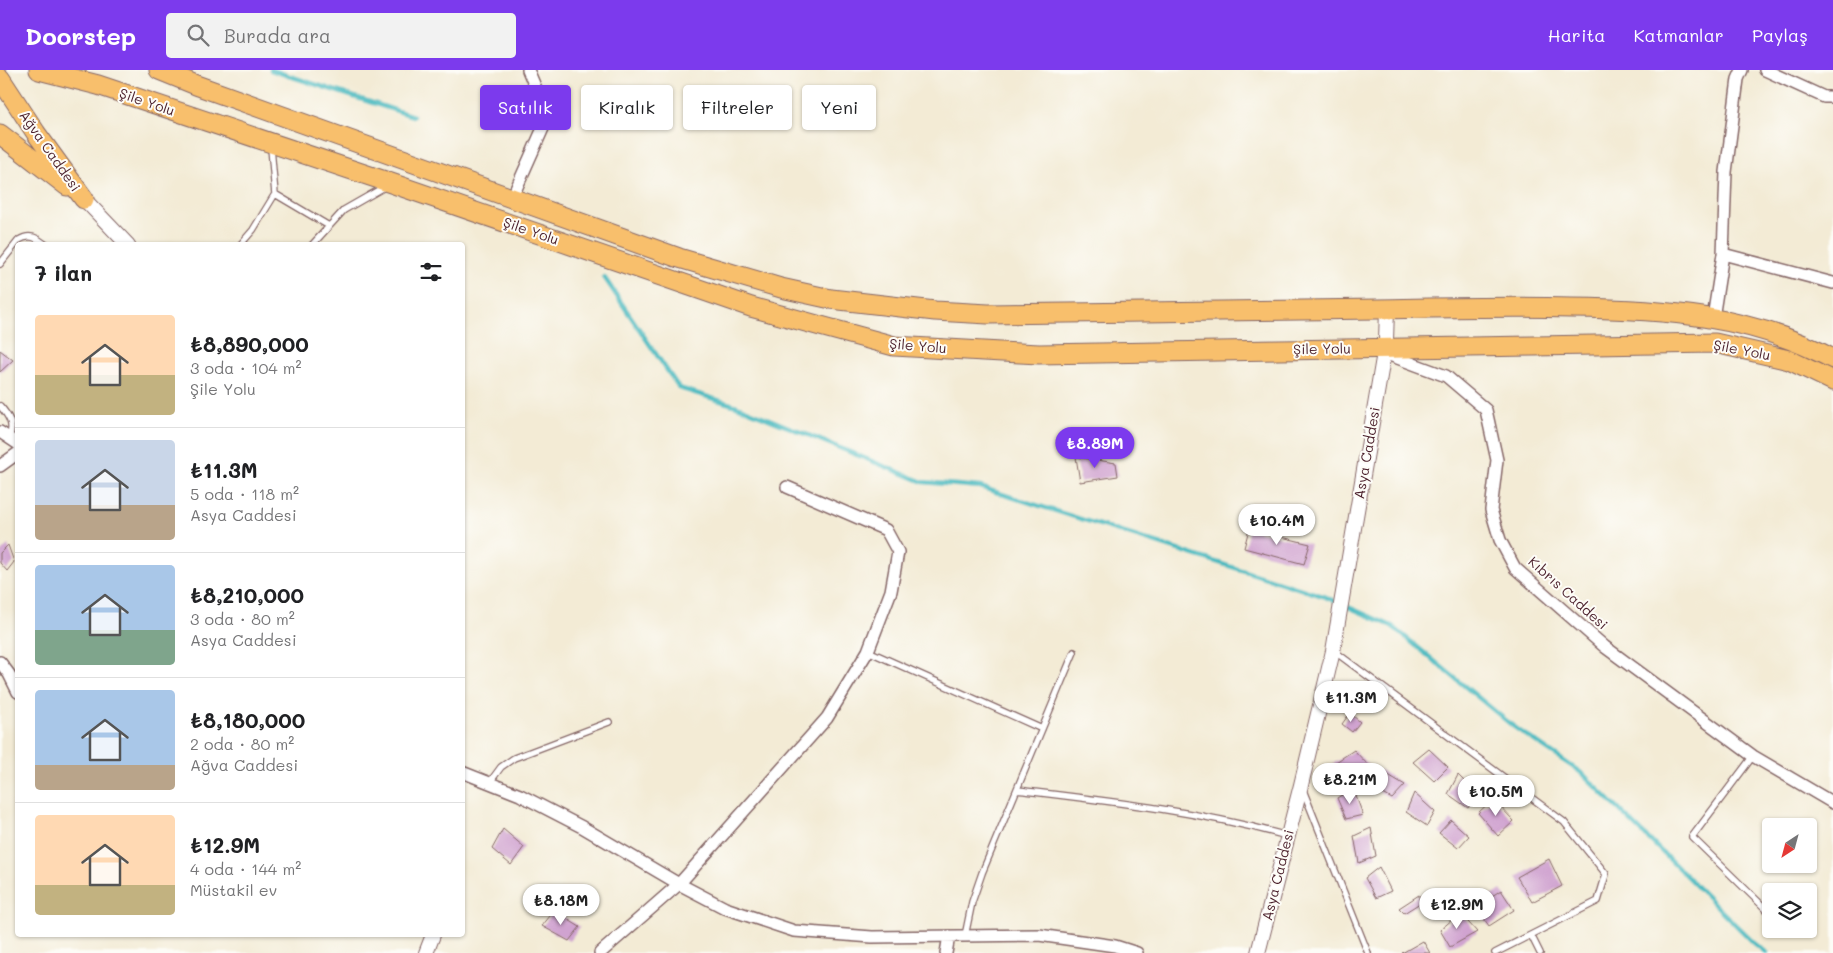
<!DOCTYPE html>
<html lang="tr">
<head>
<meta charset="utf-8">
<style>
  body { margin:0; font-family:Mali,sans-serif; background:#f2f2f2; color:#202124; height:100vh; display:flex; flex-direction:column; font-size:19px; white-space:nowrap }
  * { box-sizing:border-box; margin:0 }
  p { font-size:16px; color:#757577 }
  .icon { flex:none; width:28px; height:28px; fill:none; stroke:currentColor; stroke-width:2; stroke-linecap:round; stroke-linejoin:round }
  .map { position:relative; flex:1; overflow:hidden }
  .sheet { position:absolute; left:15px; top:172px; width:450px; height:695px; display:flex; flex-direction:column; background:#fff; border-radius:5px; box-shadow:0 1px 4px #0004 }
  .sheet>* { flex:none }
  .guide { position:absolute; left:480px; top:15px; width:475px; height:45px; display:flex; gap:10px }
  .needle { width:32px; rotate:216deg }
  .controls { position:absolute; left:1762px; top:748px; display:grid; gap:10px }
  .controls a { display:grid; place-items:center; width:55px; height:55px; border-radius:5px; background:#fff; box-shadow:0 1px 4px #0004; font-size:25px }
  .price { position:absolute; translate:-50% -42px; padding:0 11px; border-radius:18px; background:#fff; color:#222; font-size:16px; line-height:32px; filter:drop-shadow(0 1px 2px #0008) }
  .price::after { content:''; position:absolute; left:50%; top:30px; width:15px; height:11px; margin-left:-8px; background:inherit; clip-path:polygon(0 0,100% 0,50% 100%) }
  .price.active { background:#7c3aed; color:#fff }
  ul { padding:0; list-style:none }
  li { display:flex; align-items:center; gap:15px; height:125px; padding:0 20px }
  li+li { border-top:1px solid #e0e0e0 }
  li span { display:grid; place-items:center; flex:none; width:140px; height:100px; border-radius:5px; color:#555 }
  li>.icon { margin-inline-start:auto }
  span .icon { width:60px; height:60px; fill:#fffc; stroke-width:1 }
  li b { font-size:21px }
  h2 { display:flex; justify-content:space-between; align-items:center; height:60px; padding:0 20px; font-size:21px }
  .pill { padding:0 18px; border-radius:5px; background:#fff; box-shadow:0 1px 4px #0004; font-size:18px; line-height:45px }
  .pill.active { background:#7c3aed; color:#fff }
  header { display:flex; align-items:center; gap:30px; box-sizing:border-box; height:70px; padding:0 25px; background:#7c3aed; color:#fff }
  header strong { font-size:24px }
  nav { display:flex; gap:28px; margin-inline-start:auto; font-size:18px }
  .search { width:350px; height:45px; background:#f2f2f2; display:flex; align-items:center; gap:12px; box-sizing:border-box; padding:0 18px; border-radius:5px; color:#757577; font-size:19px }
  .map>svg:first-child { display:block }
</style>
</head>
<body>
<header>
<strong>Doorstep</strong>
<div class="search"><svg class="icon" aria-label="search" viewBox="0 0 24 24"><circle cx="10" cy="10" r="6"/><path d="M15 15l6 6"/></svg>Burada ara</div>
<nav><a>Harita</a><a>Katmanlar</a><a>Paylaş</a></nav>
</header>
<div class="map">
<svg width="1833" height="883" viewBox="0 0 1833 883">
  <rect width="100%" height="100%" fill="#fdfcf7"/>
  <filter id="ink" filterUnits="userSpaceOnUse"><feTurbulence type="fractalNoise" baseFrequency=".02" numOctaves="2"/><feDisplacementMap in="SourceGraphic" scale="10" xChannelSelector="R" yChannelSelector="G"/><feConvolveMatrix kernelMatrix="1 2 1 2 8 2 1 2 1" color-interpolation-filters="sRGB"/></filter>
  <filter id="wash" filterUnits="userSpaceOnUse"><feTurbulence type="fractalNoise" baseFrequency=".0096" numOctaves="4" result="noise"/><feDisplacementMap in="SourceGraphic" scale="20" xChannelSelector="R" yChannelSelector="G"/><feGaussianBlur stdDeviation="1.12" result="paint"/><feColorMatrix in="noise" values="0 0 0 0 0 0 0 0 0 0 0 0 0 0 0 0 0 1.4 0 .05"/><feComposite in="paint" operator="in"/></filter>
  <g filter="url(#wash)">
    <rect width="100%" height="100%" fill="#f3ebd5"/>
    <g fill="none" stroke-linecap="round" stroke-linejoin="round">
      <!-- stream -->
      <path stroke="#49b9bf" stroke-width="4.5" d="M271,0L413,46
        M604,207L679,318L737,336L923,412L980,417L1323,526L1392,556L1514,657L1583,704L1754,873L1767,883"/>
    </g>
    <g id="blocks">
      <!-- building -->
      <path fill="#d0a3d0" d="M0,280L13,290L0,302Z
        M1076,387L1116,393L1118,406L1080,412Z
        M1249,459L1310,474L1304,494L1244,478Z
        M8,475L14,492L7,501L0,493V483Z
        M1350,643L1360,652L1352,662L1342,654Z
        M1429,679L1448,697L1434,711L1413,692Z
        M1354,680L1368,695L1349,708L1333,694Z
        M1380,700L1405,715L1392,729L1371,717Z
        M1458,705L1479,726L1468,738L1448,724Z
        M1353,718L1363,745L1346,749L1337,728Z
        M1414,723L1435,742L1427,756L1406,742Z
        M1493,729L1514,751L1498,766L1478,743Z
        M1451,750L1469,766L1458,778L1439,763Z
        M1371,758L1376,786L1359,793L1354,766Z
        M503,759L524,777L511,795L492,779Z
        M1549,789L1562,816L1532,832L1517,807Z
        M1379,797L1391,821L1376,828L1365,808Z
        M1501,820L1514,840L1489,856L1476,837Z
        M1419,825L1420,833L1404,843L1399,838Z
        M554,841L580,857L569,871L542,856Z
        M1460,843L1477,862L1450,877L1440,860Z
        M1423,871L1430,883H1402Z"/>
    </g>
  </g>
  <g filter="url(#ink)">
    <use href="#blocks" fill-opacity="0" stroke="#856666" stroke-width="1"/>
    <g fill="none" stroke-linecap="round" stroke-linejoin="round">
      <defs>
        <path id="service" d="M275,124L329,156
          M240,175L253,160L275,124L271,78
          M312,175L344,140L386,116
          M0,194L19,170C30,163 37,168 46,175
          M0,336C8,345 15,355 9,367
          M868,581L1042,659
          M1334,581L1564,752L1606,804L1598,831L1495,883
          M1753,686L1692,767L1771,844
          M490,712L501,697L514,688L609,652
          M1017,720C1108,731 1199,741 1287,766
          M1303,720L1368,883
          M1786,859L1788,861
          M1531,865L1540,883
          M965,866L972,832L982,803L1074,582"/>
        <path id="minor" d="M1765,0L1824,27H1833
          M512,128L548,47L528,0
          M1723,184L1833,213
          M1713,248L1723,184L1726,102L1738,9L1742,0
          M1384,283L1446,306L1486,340L1497,390L1491,440L1500,470L1515,498L1605,577L1753,686L1833,733
          M0,362L18,374
          M0,396L18,383
          M0,592L9,604L18,622
          M462,702L520,725L582,757L679,814L725,838L794,861L872,867L1039,865L1115,876L1137,883
          M600,883L679,814L827,648L868,581L891,521L898,482L886,460L787,417
          M946,883L949,866"/>
        <path id="tertiary" d="M84,129L128,175
          M426,883L433,865
          M1258,883L1301,715L1333,581L1386,271L1387,239"/>
        <path id="trunk" d="M39,0L98,15L391,113L751,237L894,276L1039,284L1715,273L1789,290L1833,311
          M159,0L196,15L679,188L781,218L831,229L935,241L988,244C1118,242 1248,240 1378,239C1442,238 1507,236 1571,238C1661,239 1752,245 1833,289
          M0,8L36,63L84,129
          M0,64L67,116"/>
      </defs>
      <!-- service casing -->
      <use href="#service" stroke="#856666" stroke-width="8"/>
      <!-- minor casing -->
      <use href="#minor" stroke="#856666" stroke-width="14"/>
      <!-- tertiary casing -->
      <use href="#tertiary" stroke="#856666" stroke-width="16"/>
      <!-- trunk casing -->
      <use href="#trunk" stroke="#856666" stroke-width="21"/>
      <!-- service -->
      <use href="#service" stroke="#fff" stroke-width="5.5"/>
      <!-- minor -->
      <use href="#minor" stroke="#fff" stroke-width="11"/>
      <!-- tertiary -->
      <use href="#tertiary" stroke="#fff" stroke-width="14"/>
      <!-- trunk -->
      <use href="#trunk" stroke="#f8bf6c" stroke-width="19"/>
    </g>
  </g>
  <g text-anchor="middle" stroke-width="4" stroke-linejoin="round" paint-order="stroke">
    <!-- street labels -->
    <g font-size="14" fill="#4a1f2b" stroke="#fdfcf7">
      <text transform="translate(147 32) rotate(19)" y="5">Şile Yolu</text>
      <text transform="translate(50 81) rotate(55)" y="5">Ağva Caddesi</text>
      <text transform="translate(531 161) rotate(19)" y="5">Şile Yolu</text>
      <text transform="translate(918 276) rotate(5)" y="5">Şile Yolu</text>
      <text transform="translate(1322 279) rotate(-1)" y="5">Şile Yolu</text>
      <text transform="translate(1742 280) rotate(11)" y="5">Şile Yolu</text>
      <text transform="translate(1367 383) rotate(-80)" y="5">Asya Caddesi</text>
      <text transform="translate(1568 523) rotate(42)" y="5">Kıbrıs Caddesi</text>
      <text transform="translate(1278 805) rotate(-76)" y="5">Asya Caddesi</text>
    </g>
  </g>
</svg>
<div class="controls">
<a><svg class="needle" viewBox="-14 -14 28 28"><path d="M0-13l5 13h-10z" fill="#e53935"/><path d="M0 13l5-13h-10z" fill="#757577"/></svg></a>
<a><svg class="icon" aria-label="layers" viewBox="0 0 24 24"><path d="M12 4l9 5-9 5-9-5zM3 14l9 5 9-5"/></svg></a>
</div>
<b class="price active" style="left:1095px;top:399px">₺8.89M</b>
<b class="price" style="left:1277px;top:476px">₺10.4M</b>
<b class="price" style="left:1351px;top:653px">₺11.3M</b>
<b class="price" style="left:1350px;top:735px">₺8.21M</b>
<b class="price" style="left:1496px;top:747px">₺10.5M</b>
<b class="price" style="left:561px;top:856px">₺8.18M</b>
<b class="price" style="left:1457px;top:860px">₺12.9M</b>
<div class="guide">
<a class="pill active">Satılık</a>
<a class="pill">Kiralık</a>
<a class="pill">Filtreler</a>
<a class="pill">Yeni</a>
</div>
<section class="sheet">
<h2>7 ilan<svg class="icon" aria-label="filters" viewBox="0 0 24 24"><path d="M4 7h16M4 17h16"/><circle cx="9" cy="7" r="2"/><circle cx="15" cy="17" r="2"/></svg></h2>
<ul>
<li><span style="background:linear-gradient(#ffd9b3 60%,#c2b280 0)"><svg class="icon" aria-label="home" viewBox="0 0 24 24"><path d="M3 11l9-7 9 7M6 9v11h12V9"/></svg></span><div><b>₺8,890,000</b><p>3 oda · 104 m²</p><p>Şile Yolu</p></div></li>
<li><span style="background:linear-gradient(#c9d6e8 65%,#b9a48a 0)"><svg class="icon" aria-label="home" viewBox="0 0 24 24"><path d="M3 11l9-7 9 7M6 9v11h12V9"/></svg></span><div><b>₺11.3M</b><p>5 oda · 118 m²</p><p>Asya Caddesi</p></div></li>
<li><span style="background:linear-gradient(#a9c7e8 65%,#7fa58c 0)"><svg class="icon" aria-label="home" viewBox="0 0 24 24"><path d="M3 11l9-7 9 7M6 9v11h12V9"/></svg></span><div><b>₺8,210,000</b><p>3 oda · 80 m²</p><p>Asya Caddesi</p></div></li>
<li><span style="background:linear-gradient(#a9c7e8 75%,#b9a48a 0)"><svg class="icon" aria-label="home" viewBox="0 0 24 24"><path d="M3 11l9-7 9 7M6 9v11h12V9"/></svg></span><div><b>₺8,180,000</b><p>2 oda · 80 m²</p><p>Ağva Caddesi</p></div></li>
<li><span style="background:linear-gradient(#ffd9b3 70%,#c2b280 0)"><svg class="icon" aria-label="home" viewBox="0 0 24 24"><path d="M3 11l9-7 9 7M6 9v11h12V9"/></svg></span><div><b>₺12.9M</b><p>4 oda · 144 m²</p><p>Müstakil ev</p></div></li>
</ul>
</section>
</div>
</body>
</html>
